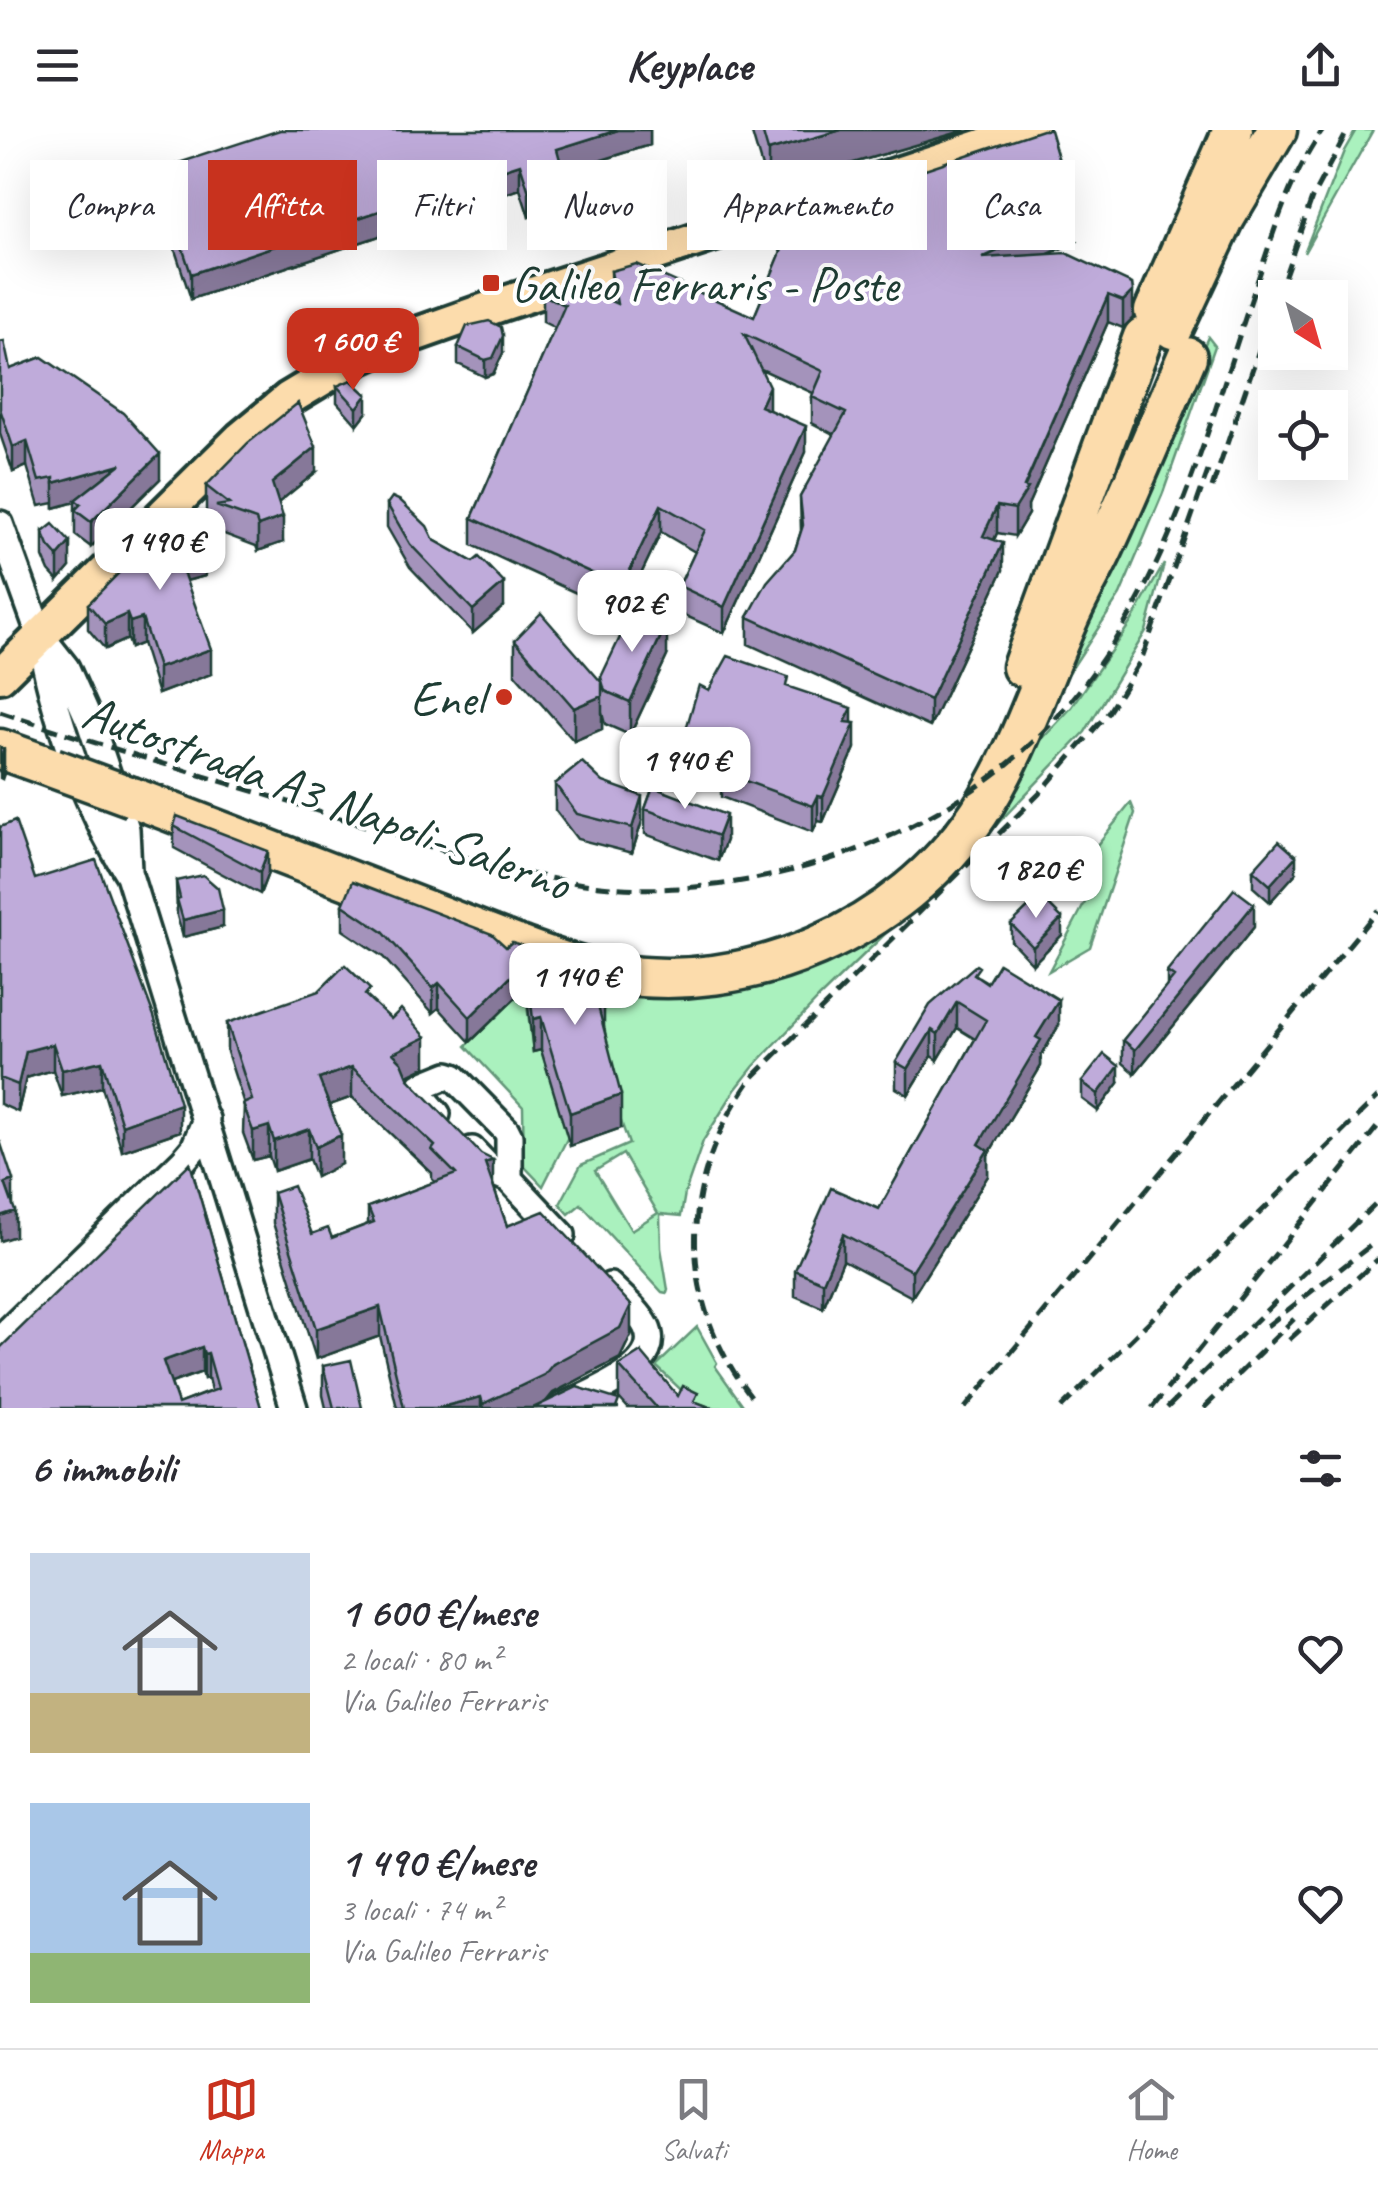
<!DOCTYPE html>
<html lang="it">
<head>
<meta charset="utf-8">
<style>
  body { margin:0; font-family:Caveat,sans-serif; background:#f7f7f7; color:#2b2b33; height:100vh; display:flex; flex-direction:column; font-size:38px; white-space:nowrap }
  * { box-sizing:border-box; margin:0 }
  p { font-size:32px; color:#7c7c81 }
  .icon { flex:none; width:55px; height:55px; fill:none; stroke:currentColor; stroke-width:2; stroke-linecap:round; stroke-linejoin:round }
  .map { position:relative; height:1278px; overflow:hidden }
  .sheet { display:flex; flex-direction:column; background:#fff; flex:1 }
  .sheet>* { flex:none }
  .banner { position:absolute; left:30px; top:30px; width:1320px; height:90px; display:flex; gap:20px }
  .needle { width:65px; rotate:143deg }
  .tools { position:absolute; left:1258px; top:150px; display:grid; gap:20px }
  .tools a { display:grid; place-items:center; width:90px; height:90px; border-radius:0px; background:#fff; box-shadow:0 10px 40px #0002; font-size:50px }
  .price { position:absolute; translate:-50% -85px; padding:0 22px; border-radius:20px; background:#fff; color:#222; font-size:32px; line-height:65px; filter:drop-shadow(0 2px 5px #0008) }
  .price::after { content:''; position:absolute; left:50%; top:60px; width:30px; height:22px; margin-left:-15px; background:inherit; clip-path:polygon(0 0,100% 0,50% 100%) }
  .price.selected { background:#c8321e; color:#fff }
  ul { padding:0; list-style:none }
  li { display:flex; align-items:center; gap:30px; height:250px; padding:0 30px }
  li span { display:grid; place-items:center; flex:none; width:280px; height:200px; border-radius:0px; color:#555 }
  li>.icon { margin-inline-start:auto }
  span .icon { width:120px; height:120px; fill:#fffc; stroke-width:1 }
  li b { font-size:42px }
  h2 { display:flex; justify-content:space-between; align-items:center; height:120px; padding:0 30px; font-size:42px }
  .tag { padding:0 35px; border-radius:0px; background:#fff; box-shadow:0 10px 40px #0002; font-size:35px; line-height:90px }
  .tag.selected { background:#c8321e; color:#fff }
  header { display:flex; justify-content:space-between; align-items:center; height:130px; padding:0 30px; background:#fff; font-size:45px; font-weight:700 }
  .dock { display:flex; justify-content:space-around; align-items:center; height:140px; border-top:2px solid #e1e1e2; background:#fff; font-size:28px; color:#7c7c81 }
  .dock a { display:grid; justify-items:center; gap:5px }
  .dock .selected { color:#c8321e }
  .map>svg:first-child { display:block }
</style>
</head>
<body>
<header><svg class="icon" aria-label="menu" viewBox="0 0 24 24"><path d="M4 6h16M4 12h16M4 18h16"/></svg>Keyplace<svg class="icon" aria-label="share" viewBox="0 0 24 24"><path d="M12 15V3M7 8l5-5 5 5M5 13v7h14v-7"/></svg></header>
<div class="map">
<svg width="1378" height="1278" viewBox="0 0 1378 1278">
  <rect width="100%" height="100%" fill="#fff"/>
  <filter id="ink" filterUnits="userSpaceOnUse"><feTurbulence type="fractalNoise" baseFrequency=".01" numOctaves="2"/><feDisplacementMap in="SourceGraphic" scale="20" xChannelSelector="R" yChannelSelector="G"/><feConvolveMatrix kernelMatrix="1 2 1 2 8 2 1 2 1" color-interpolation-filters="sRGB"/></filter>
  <g filter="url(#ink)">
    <!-- green -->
    <path fill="#aaf1be" stroke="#649779" stroke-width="2.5" fill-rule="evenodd" d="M1356,0H1373L1304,123L1344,21Z
      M1208,207L1215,216L1163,363L1120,465L1057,561L1090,474Z
      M1164,434L1146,501L1085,602L982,710L820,867L754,936L735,960L703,1011L685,1063L681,1086L660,1084L661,1118L668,1160L667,1163L662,1162L581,1074L569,1084L560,1074L581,1035L629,1014C610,963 599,917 596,860L823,827L1019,634L1072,577L1131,492ZM623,1024L658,1083L631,1100L595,1041Z
      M1131,673L1135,683L1090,817L1049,841L1089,765L1092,721Z
      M518,865L526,867L533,921L541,920L568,1007L543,1056L524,1036L523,977L466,916Z
      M697,1197L717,1233L715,1236L745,1278H700L656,1236Z"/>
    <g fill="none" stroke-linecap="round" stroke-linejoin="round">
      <defs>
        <path id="minor" d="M0,394L40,505L66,538L90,592L126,699L128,740
          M40,505C52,582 87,680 129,745L294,1278
          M437,984L418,962L421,956L448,945L454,947L506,1000L509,1006V1049
          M472,1020L493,1042L509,1049L562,1105
          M0,1209L183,1031L194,1018L206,989
          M560,1278C587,1264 667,1237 646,1196C638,1181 622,1168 610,1156"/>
        <path id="major" d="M0,546L241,308L288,269L348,233L397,211L502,174L1031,0"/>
        <path id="highway" d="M1154,181L1233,0
          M1173,199L1225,88L1277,0
          M1022,537L1143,207
          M0,619L53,638
          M132,667L522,817C550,827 579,838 609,843C749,867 900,801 979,683C1018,624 1039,555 1068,490C1078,467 1091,445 1102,422C1132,358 1159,292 1187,227"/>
      </defs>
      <!-- minor casing -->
      <use href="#minor" stroke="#1f3d34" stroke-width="32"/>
      <!-- major casing -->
      <use href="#major" stroke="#1f3d34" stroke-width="40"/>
      <!-- highway casing -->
      <use href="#highway" stroke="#1f3d34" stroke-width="45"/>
      <!-- minor -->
      <use href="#minor" stroke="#fff" stroke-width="25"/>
      <!-- major -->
      <use href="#major" stroke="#fcdcac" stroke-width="32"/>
      <!-- highway -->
      <use href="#highway" stroke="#fcdcac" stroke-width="38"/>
      <!-- rail -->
      <path stroke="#1f3d34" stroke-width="5" stroke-dasharray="15 8" stroke-linecap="butt" d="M1277,168L1312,68L1348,0
        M1212,358L1275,173
        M0,582C107,618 216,649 324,683C414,711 507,745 600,756C753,773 934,712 1043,602C1086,558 1122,504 1149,449C1195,356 1223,252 1256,155C1274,101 1290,47 1323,0
        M1267,1196L1375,1112
        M1289,1210L1378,1129
        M751,1266C674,1167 680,1049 751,949L1039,664L1108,583L1142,528L1208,341
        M965,1278L1378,780
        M1061,1278L1378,967
        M1152,1278L1378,996
        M1167,1278L1378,1071
        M1204,1278L1294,1189"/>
      <defs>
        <path id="highway-bridge" d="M53,638L132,667"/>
      </defs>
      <!-- highway-bridge casing -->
      <use href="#highway-bridge" stroke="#1f3d34" stroke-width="45" stroke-linecap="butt"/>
      <!-- highway-bridge -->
      <use href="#highway-bridge" stroke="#fcdcac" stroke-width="38"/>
    </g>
    <!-- wall -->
    <path fill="#a493bb" stroke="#1f3d34" stroke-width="2.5" fill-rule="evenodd" d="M650,0V15L564,42L565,73L529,87L520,59L191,169L157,65V40Z
      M751,0H966L768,58Z
      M778,88L1075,112L1049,124L1132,154L1133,188L1123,198L1108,192L1028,375V384L1015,406L997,403L994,410L1003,440L930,597L748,514V487L795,420L801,401L800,367L835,305L812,293V267L813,263L761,239L769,280L806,322L724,503L679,483V456L695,422L661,402L622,484L472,415V388L555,198L543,192V165L612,172L611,141L754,187L781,123L778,115Z
      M0,212L10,239L160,349L91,417L75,405V372L54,378V373L39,376L27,336L13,342L0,304Z
      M458,217L503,223L493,244L485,247L458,234Z
      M337,256L367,282L357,295L337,272Z
      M316,342L278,372L283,412L258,421L256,416L216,401V389L206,381V356Z
      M387,374L434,410L473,432L504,476L473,503L410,437L387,397Z
      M43,402L70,437L58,451L49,441L43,427Z
      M205,446L186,451L211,544L158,564L142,513L130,518L127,509L105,519L88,499V474Z
      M515,510L601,552V547L667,526L630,605L605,594L602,583V599L574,611L515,544Z
      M788,557L852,592L855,618L823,692L818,691L813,702L721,667V654L682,638V613L709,560Z
      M0,617L4,619L2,649L0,648Z
      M555,654L642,691L632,723L577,709L555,680Z
      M653,657L726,710L718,731L645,704V679Z
      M174,696L268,743L260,764L174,718Z
      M0,697L35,749L180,1001L122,1021L102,957L62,966L53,940L26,948L18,982L0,974Z
      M1253,740L1296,743L1270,772L1253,757Z
      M176,751L223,797L183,807L177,786Z
      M343,775L506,817L537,833L604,876V896L621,998L570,1016L541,920L533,922L526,858L470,912L439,878L433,883L383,827L343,800Z
      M1011,794L1062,805L1033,834L1011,811Z
      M1254,797L1135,943L1123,933V910L1167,857V842Z
      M979,847L1059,895L1041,926V936L988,1025V1046L912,1167L843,1130L823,1178L795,1166V1140L879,1079L975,909L957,898L938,930L932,926L908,965L896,958V932Z
      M370,870L426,936L408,945L409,949L493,1055L507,1096L631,1205L620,1228L553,1263L547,1271L619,1278H397L380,1206L316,1229L273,1093V1063L312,1104L332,1108L368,1094V1077L435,1052L432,1049V1043L352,967L329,975L341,1034L316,1047L309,1029L274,1041L269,1026L253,1030L243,1003L244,974L227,922V893Z
      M1082,952L1119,953L1098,981L1082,969Z
      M190,1033L261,1278H0ZM202,1242L204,1249L208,1248L211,1261L178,1274L171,1253Z
      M323,1236L362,1278H326L323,1265Z
      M619,1236L678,1266L712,1278H628L619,1268Z"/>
    <!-- shaded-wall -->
    <path fill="#867899" stroke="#1f3d34" stroke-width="2.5" d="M618,0H650V15L557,44V19Z
      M841,0H966L768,58V21Z
      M520,34V59L191,169V144Z
      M565,48V73L529,87V62Z
      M1075,85V112L982,154V128Z
      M1133,161V188L1123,198V171Z
      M1108,165V192L1028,375V384L1015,406V379Z
      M503,206V223L493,244L485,247V230Z
      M769,256V283L760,276Z
      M367,265V282L357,295V278Z
      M806,296V322L724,503V477Z
      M27,311V336L13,342V317Z
      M316,317V342L272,378V353Z
      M160,324V349L91,417V392Z
      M121,334L75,370V372L54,378V353Z
      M661,375V402L622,484V457Z
      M997,376V403L983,433V406Z
      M283,387V412L258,421V396Z
      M70,412V437L58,451V426Z
      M1003,413V440L930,597V570Z
      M205,421V446L178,453V428Z
      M504,453V476L473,503V480Z
      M127,484V509L105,519V494Z
      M142,488V513L130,518V492Z
      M667,493V526L630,605V572Z
      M211,519V544L158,564V538Z
      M602,566V599L574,611V578Z
      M852,578V600L855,593V618L823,692V667L845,592Z
      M4,619V644L2,649V624Z
      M642,666V691L632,723V698Z
      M818,666V691L813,702V676Z
      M726,685V710L718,731V706Z
      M268,721V743L260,764V742Z
      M1296,726V743L1270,772V755Z
      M1254,774V797L1135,943V920Z
      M223,780V797L183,807V790Z
      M1062,788V805L1033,834V817Z
      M537,821V846L526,834V858L470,912V887Z
      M439,853V878L433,883V858Z
      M1059,870V895L1041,926V936L988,1025V1046L912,1167V1141L1036,907Z
      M957,872V898L938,930V904Z
      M541,887V920L533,922V889Z
      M932,900V926L908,965V939Z
      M426,907V936L393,952V923Z
      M53,914V940L26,948L18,982V955L26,921Z
      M102,931V957L62,966V940Z
      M1119,936V953L1098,981V964Z
      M352,937V967L319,979V949Z
      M621,965V998L570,1016V983Z
      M180,974V1001L122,1021V995Z
      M269,996V1026L253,1030V1001Z
      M309,999V1029L274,1041V1011Z
      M341,1005V1034L316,1047V1017Z
      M493,1030V1060L485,1033Z
      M13,1050V1075L5,1053Z
      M15,1081V1106L0,1111V1086Z
      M843,1104V1130L823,1178V1152Z
      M631,1175V1205L620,1228L553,1263L544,1274L537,1278H483V1274L553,1234Z
      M380,1177V1206L316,1229V1199Z
      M202,1217V1242L163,1256V1231Z
      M208,1223V1248L204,1249V1224Z
      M481,1267V1278H437Z"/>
    <!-- building -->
    <path fill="#bfabda" stroke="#1f3d34" stroke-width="2.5" fill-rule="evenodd" d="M280,0H618L557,19L565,48L529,62L520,34L191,144L157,40Z
      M762,0H841L768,21Z
      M1042,0H1050L1075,85L982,128L1066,123L1132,154L1133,161L1123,171L1108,165L1024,357L1028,358L1015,379L997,376L983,406L1003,413L930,570L748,487L767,452L795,420L803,395L800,367L846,283L812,267L823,241L744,204L769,256L760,276L806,296L724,477L679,456L705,400L661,375L622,457L472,388L565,175L543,165L572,154L617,174L611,141L636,134L754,187L786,110L778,88Z
      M489,191L501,197L503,206L493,228L485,230L458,217L467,196Z
      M4,211L10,239L42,227L123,283L160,324L91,392L75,380L81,374L75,370L121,334L54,353V348L39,351L27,311L13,317L0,279V212Z
      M351,250L367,265L357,278L337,256Z
      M298,273L316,317L272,353L283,387L258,396L256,390L216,376L229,374L206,356L248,313Z
      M392,367L401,371L427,396L434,410L473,432L479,427L504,453L473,480L410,414L387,374Z
      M193,380L205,421L178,428L211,519L158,538L142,488L130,492L127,484L105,494L88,474L178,383Z
      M53,394L70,412L58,426L49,416L43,402Z
      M634,478L667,493L630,572L605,561L601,547Z
      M541,483L602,553V566L574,578L515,510Z
      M728,526L788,547L786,556L852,578L845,592L855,593L823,667L818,666L813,676L721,642L724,630L682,613L699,555L709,560Z
      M582,632L603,652L642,666L632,698L577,684L555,654Z
      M653,657L726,685L718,706L645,679Z
      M177,686L268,721L260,742L174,696Z
      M15,691L35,749L96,730L154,886L180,974L122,995L102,931L62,940L53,914L26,921L18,955L0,948V697Z
      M1279,711L1296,726L1270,755L1253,740Z
      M203,745L218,758L223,780L183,790L177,769L180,768L176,751Z
      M353,751L492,804L506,817L512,812L537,821L470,887L439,853L433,858L383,802L343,775Z
      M1234,759L1254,774L1135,920L1123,910L1174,847L1167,842Z
      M1040,766L1062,788L1033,817L1011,794Z
      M585,828L597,830L604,876H598L621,965L570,983L541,887L533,889L526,834Z
      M999,833L1059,870L1036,907L1041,910L979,1014L988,1020L912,1141L843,1104L823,1152L795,1140L831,1058L879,1079L986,890L957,872L938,904L932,900L908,939L896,932L930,875L976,835L979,837L974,844L987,853Z
      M345,835L370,859L365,865L391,889L401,879L426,907L393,923L402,932L409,949L481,1024L493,1030L485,1033L507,1096L544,1081L631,1175L620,1198L553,1234L544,1245L483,1274L481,1267L437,1278H404L380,1177L316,1199L273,1063L293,1056L312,1104L328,1098L332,1108L374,1092L368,1077L456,1044L432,1020L435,1016L352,937L319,949L341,1005L316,1017L309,999L274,1011L269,996L253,1001L243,974L252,970L227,893L319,861Z
      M1104,924L1119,936L1098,964L1082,952Z
      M0,1011L13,1050L5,1053L15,1081L0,1086Z
      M190,1033L261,1278H0V1218ZM202,1217L204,1224L208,1223L218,1259L178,1274L163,1231Z
      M641,1222L678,1266L683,1256L698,1263L694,1271L712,1278H657L619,1236Z
      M351,1230L362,1278H334L323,1236Z
      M577,1257L619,1270L616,1278H533Z"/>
  </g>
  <!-- markers -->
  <g fill="#c8321e" stroke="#fff" stroke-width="4">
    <rect x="481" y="143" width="20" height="20" rx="5"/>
    <circle cx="504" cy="567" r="10"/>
  </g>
  <g text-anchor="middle" stroke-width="8" stroke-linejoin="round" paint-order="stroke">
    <!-- poi labels -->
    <g font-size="50" fill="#1f3d34" stroke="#fff" text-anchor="start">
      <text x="511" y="171">Galileo Ferraris - Poste</text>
      <text x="484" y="585" text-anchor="end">Enel</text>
    </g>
    <!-- street labels -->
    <g font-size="50" fill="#1f3d34" stroke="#fff">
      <text transform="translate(327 666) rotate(20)" y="18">Autostrada A3 Napoli-Salerno</text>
    </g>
  </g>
</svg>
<div class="tools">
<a><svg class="needle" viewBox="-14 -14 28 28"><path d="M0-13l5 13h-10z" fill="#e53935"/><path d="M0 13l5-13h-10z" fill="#7c7c81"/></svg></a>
<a><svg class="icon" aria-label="locate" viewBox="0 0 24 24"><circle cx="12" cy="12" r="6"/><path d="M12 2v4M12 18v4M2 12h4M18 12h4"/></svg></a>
</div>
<b class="price selected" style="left:353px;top:263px">1 600 €</b>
<b class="price" style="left:160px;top:463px">1 490 €</b>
<b class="price" style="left:632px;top:525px">902 €</b>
<b class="price" style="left:685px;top:682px">1 940 €</b>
<b class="price" style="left:1036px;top:791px">1 820 €</b>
<b class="price" style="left:575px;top:898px">1 140 €</b>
<div class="banner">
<a class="tag">Compra</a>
<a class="tag selected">Affitta</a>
<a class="tag">Filtri</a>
<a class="tag">Nuovo</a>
<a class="tag">Appartamento</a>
<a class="tag">Casa</a>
</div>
</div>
<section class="sheet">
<h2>6 immobili<svg class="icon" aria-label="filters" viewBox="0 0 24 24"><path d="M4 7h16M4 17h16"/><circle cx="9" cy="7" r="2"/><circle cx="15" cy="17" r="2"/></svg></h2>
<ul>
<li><span style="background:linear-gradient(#c9d6e8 70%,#c2b280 0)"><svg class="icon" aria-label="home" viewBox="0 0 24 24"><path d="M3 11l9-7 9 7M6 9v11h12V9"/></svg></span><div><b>1 600 €/mese</b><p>2 locali · 80 m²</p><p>Via Galileo Ferraris</p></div><svg class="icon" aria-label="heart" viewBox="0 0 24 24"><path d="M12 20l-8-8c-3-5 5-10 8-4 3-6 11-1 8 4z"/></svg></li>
<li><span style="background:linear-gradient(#a9c7e8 75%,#8fb573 0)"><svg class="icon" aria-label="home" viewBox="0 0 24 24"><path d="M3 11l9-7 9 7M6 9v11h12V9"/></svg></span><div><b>1 490 €/mese</b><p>3 locali · 74 m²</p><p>Via Galileo Ferraris</p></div><svg class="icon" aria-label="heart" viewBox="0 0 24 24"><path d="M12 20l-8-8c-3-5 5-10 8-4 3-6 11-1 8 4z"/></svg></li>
</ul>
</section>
<nav class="dock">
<a class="selected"><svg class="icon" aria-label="map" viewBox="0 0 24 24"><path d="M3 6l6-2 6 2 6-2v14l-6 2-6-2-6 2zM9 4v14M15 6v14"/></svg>Mappa</a>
<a><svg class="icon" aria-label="saved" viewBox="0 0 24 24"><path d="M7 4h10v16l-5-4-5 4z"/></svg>Salvati</a>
<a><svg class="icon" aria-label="home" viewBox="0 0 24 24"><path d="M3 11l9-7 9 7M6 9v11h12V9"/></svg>Home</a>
</nav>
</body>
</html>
